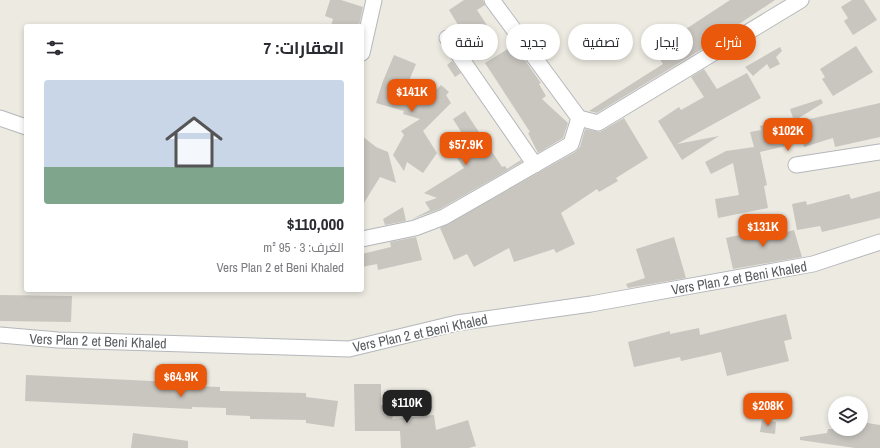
<!DOCTYPE html>
<html lang="ar">
<head>
<meta charset="utf-8">
<style>
  body { margin:0; font-family:"Archivo Narrow",Cairo,sans-serif; background:#f7f7f7; color:#2b2b33; direction:rtl; height:100vh; display:flex; flex-direction:column; font-size:15px; white-space:nowrap }
  * { box-sizing:border-box; margin:0 }
  p { font-size:13px; color:#7c7c81 }
  .icon { flex:none; width:22px; height:22px; fill:none; stroke:currentColor; stroke-width:2; stroke-linecap:round; stroke-linejoin:round }
  .map { position:relative; flex:1; overflow:hidden; direction:ltr }
  .side { position:absolute; left:24px; top:24px; width:340px; height:268px; display:flex; flex-direction:column; background:#fff; border-radius:4px; box-shadow:0 2px 6px #0003; direction:rtl }
  .side>* { flex:none }
  .hud { position:absolute; left:376px; top:24px; width:380px; height:36px; direction:rtl; display:flex; gap:8px }
  .buttons { position:absolute; left:828px; top:396px; display:grid; gap:8px }
  .buttons a { display:grid; place-items:center; width:40px; height:40px; border-radius:50%; background:#fff; box-shadow:0 2px 6px #0003; font-size:20px }
  .price { position:absolute; translate:-50% -34px; padding:0 9px; border-radius:8px; background:#ea580c; color:#fff; font-size:13px; line-height:26px; filter:drop-shadow(0 1px 2px #0008) }
  .price::after { content:''; position:absolute; left:50%; top:24px; width:12px; height:9px; margin-left:-6px; background:inherit; clip-path:polygon(0 0,100% 0,50% 100%) }
  .price.active { background:#222; color:#fff }
  ul { padding:0; list-style:none }
  li { display:grid; align-content:center; gap:8px; height:212px; padding:0 20px }
  li+li { border-top:1px solid #e1e1e2 }
  li span { display:grid; place-items:center; height:124px; border-radius:4px; color:#555 }
  li>.icon { margin-inline-start:auto }
  span .icon { width:72px; height:72px; fill:#fffc; stroke-width:1 }
  li b { font-size:17px }
  h2 { display:flex; justify-content:space-between; align-items:center; height:48px; padding:0 20px; font-size:17px }
  .pill { padding:0 14px; border-radius:18px; background:#fff; box-shadow:0 2px 6px #0003; font-size:14px; line-height:36px }
  .pill.active { background:#ea580c; color:#fff }
  .map>svg:first-child { display:block }
</style>
</head>
<body>
<div class="map">
<svg width="880" height="448" viewBox="0 0 880 448">
  <rect width="100%" height="100%" fill="#eceae1"/>
  <!-- building -->
  <path fill="#c9c6c0" d="M330,0H341L363,7L359,26H331L333,19L325,16Z
    M464,0H483L485,5L477,10L492,33L471,46L449,10Z
    M730,0H775L739,24L740,26L597,113L589,111L663,64L654,50Z
    M852,0H864L877,20L853,35L844,21L848,18L841,7Z
    M514,45L541,83L539,84L546,96L542,99L568,123L563,138L538,153L528,133L530,132L485,63Z
    M856,46L873,72L833,96L822,79L825,77L820,69Z
    M780,47L782,51L776,57L780,64L770,69L767,64L753,76L745,67Z
    M394,55L416,64L406,88L431,95L441,85L449,92L446,95L451,103L423,131L437,153L423,173L407,162L404,171L393,155L404,135L401,131L420,119L403,114L404,111L376,103L383,81Z
    M452,61L461,73L455,77L447,65Z
    M704,69L717,89L747,73L761,98L677,144L719,136L682,160L658,121L679,107L681,110L704,97L691,77Z
    M821,99L823,103L794,121L790,109Z
    M880,103V137L835,147L833,138L804,147L803,142L760,152L767,185L764,186L768,208L718,218L715,199L739,195L733,163L711,174L705,162L726,151L754,147L750,132L761,130L760,126L777,122L779,126Z
    M465,111L502,167L505,166L507,169L521,160L522,162L440,209L412,219L430,210L425,202L437,198L424,193L464,168L448,145L463,135L453,119Z
    M624,118L648,158L616,178L618,181L599,192L597,189L561,213L575,244L556,253L554,249L514,262L509,248L474,267L467,254L454,260L440,228L575,152L580,147L585,129L600,132Z
    M362,136L376,147L388,152L396,183L380,177L362,206Z
    M880,191V218L822,232L820,226L797,230L792,204L806,201L807,205L849,194L851,199Z
    M403,207L406,221L385,225L383,219Z
    M775,227L777,235L794,230L802,257L733,269L726,238Z
    M416,237L422,260L378,270L377,264L362,267V254L391,247L390,242Z
    M674,237L686,278L628,288L626,284L645,278L636,249Z
    M0,295L72,296L71,322L0,321Z
    M786,314L792,339L784,341L789,361L727,376L721,352L681,361L680,357L634,367L628,342L670,331V334L699,328L700,335Z
    M26,375L193,383V386L220,387V391L306,393V397L338,401L334,427L306,423V420L250,419V416L226,415V408L192,407V409L25,401Z
    M354,384H381V405H384L385,415L393,416L392,419L434,415L436,430L468,420L476,446L469,448H401L400,431H355Z
    M762,420L776,422L775,434L760,432Z
    M861,422L880,425V448H855L800,440V437L827,433L828,429H861Z
    M133,433L188,441V448H131Z"/>
  <g fill="none" stroke-linecap="round" stroke-linejoin="round">
    <defs>
      <path id="minor" d="M492,0L579,118L598,123L801,0
        M447,38L535,165
        M362,53L374,0
        M0,118L26,127
        M796,165L880,152
        M362,239L415,228L444,217L571,144L579,118
        M0,335L58,340L349,349L457,323L591,304L813,264L880,242"/>
    </defs>
    <!-- minor casing -->
    <use href="#minor" stroke="#b4b7bb" stroke-width="17"/>
    <!-- minor -->
    <use href="#minor" stroke="#fff" stroke-width="15"/>
  </g>
  <g text-anchor="middle" stroke-width="3" stroke-linejoin="round" paint-order="stroke">
    <!-- street labels -->
    <g font-size="14" fill="#5a5d61" stroke="#fff">
      <text transform="translate(739 278) rotate(-10)" y="5">Vers Plan 2 et Beni Khaled</text>
      <text transform="translate(420 333) rotate(-12)" y="5">Vers Plan 2 et Beni Khaled</text>
      <text transform="translate(98 341) rotate(2)" y="5">Vers Plan 2 et Beni Khaled</text>
    </g>
  </g>
</svg>
<div class="buttons">
<a><svg class="icon" aria-label="layers" viewBox="0 0 24 24"><path d="M12 4l9 5-9 5-9-5zM3 14l9 5 9-5"/></svg></a>
</div>
<b class="price" style="left:412px;top:113px">$141K</b>
<b class="price" style="left:788px;top:152px">$102K</b>
<b class="price" style="left:466px;top:166px">$57.9K</b>
<b class="price" style="left:763px;top:248px">$131K</b>
<b class="price" style="left:181px;top:398px">$64.9K</b>
<b class="price active" style="left:407px;top:424px">$110K</b>
<b class="price" style="left:768px;top:427px">$208K</b>
<div class="hud">
<a class="pill active">شراء</a>
<a class="pill">إيجار</a>
<a class="pill">تصفية</a>
<a class="pill">جديد</a>
<a class="pill">شقة</a>
</div>
<section class="side">
<h2>العقارات: 7<svg class="icon" aria-label="filters" viewBox="0 0 24 24"><path d="M4 7h16M4 17h16"/><circle cx="9" cy="7" r="2"/><circle cx="15" cy="17" r="2"/></svg></h2>
<ul>
<li><span style="background:linear-gradient(#c9d6e8 70%,#7fa58c 0)"><svg class="icon" aria-label="home" viewBox="0 0 24 24"><path d="M3 11l9-7 9 7M6 9v11h12V9"/></svg></span><div><b>$110,000</b><p>الغرف: 3 · 95 m²</p><p>Vers Plan 2 et Beni Khaled</p></div></li>
</ul>
</section>
</div>
</body>
</html>
